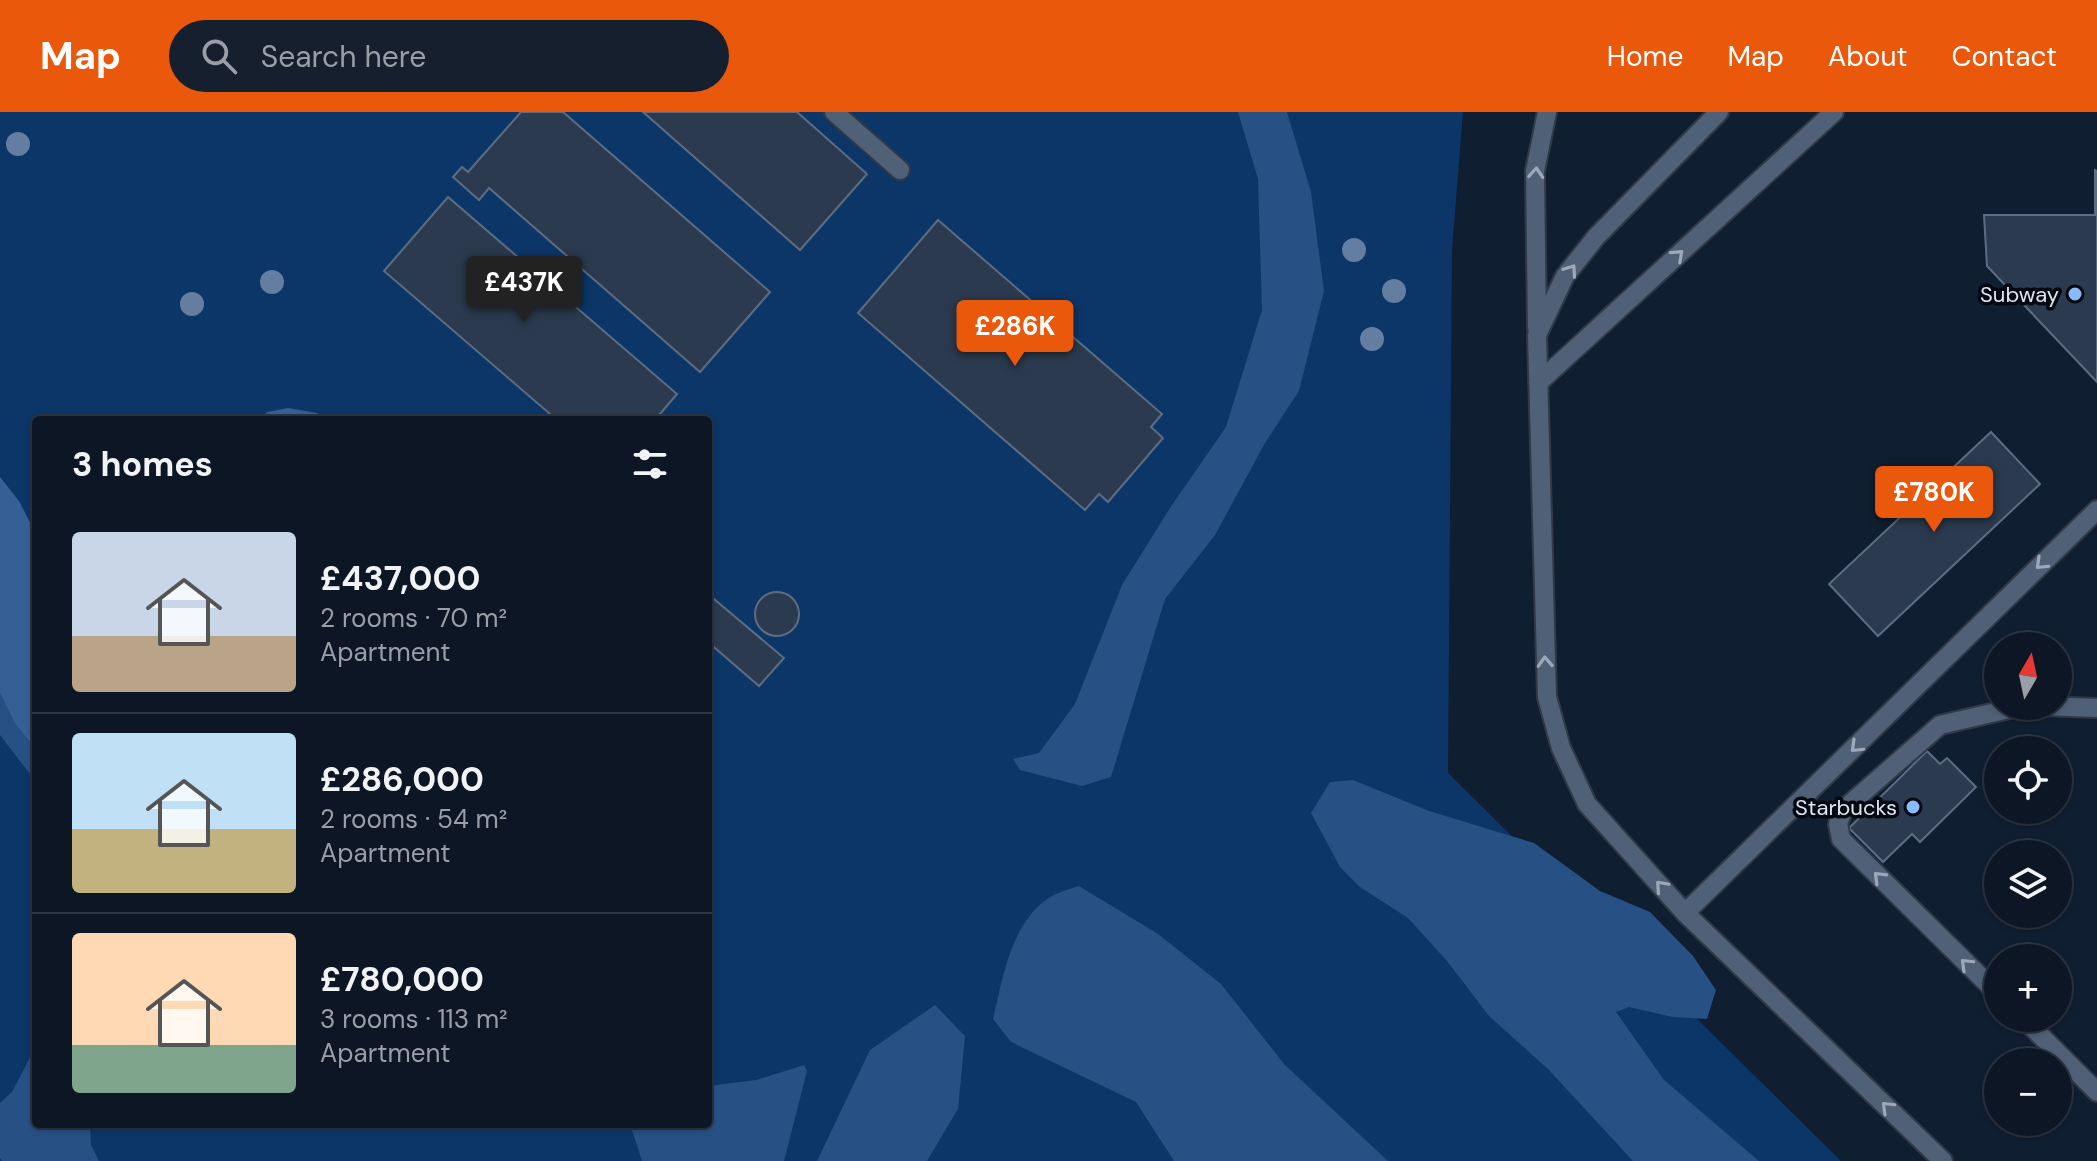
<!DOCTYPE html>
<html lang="en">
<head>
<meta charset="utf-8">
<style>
  body { margin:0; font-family:"DM Sans",sans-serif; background:#151f2d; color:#f1f3f6; height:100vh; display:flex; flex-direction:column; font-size:30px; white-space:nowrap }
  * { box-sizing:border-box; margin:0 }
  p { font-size:26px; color:#9a9fa7 }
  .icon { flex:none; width:44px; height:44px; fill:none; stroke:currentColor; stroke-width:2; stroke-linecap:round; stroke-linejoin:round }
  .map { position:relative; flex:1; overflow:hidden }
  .side { position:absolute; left:32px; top:304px; width:680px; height:712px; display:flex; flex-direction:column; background:#0c1625; border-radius:8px; box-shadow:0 2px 6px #0004,0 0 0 2px #2c3542 }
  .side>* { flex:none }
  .needle { width:52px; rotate:9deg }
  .tools { position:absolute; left:1984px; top:520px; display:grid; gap:16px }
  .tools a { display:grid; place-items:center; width:88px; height:88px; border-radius:50%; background:#0c1625; box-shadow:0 2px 6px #0004,0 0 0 2px #2c3542; font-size:40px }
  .price { position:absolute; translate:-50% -68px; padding:0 18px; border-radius:8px; background:#ea580c; color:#fff; font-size:26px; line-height:52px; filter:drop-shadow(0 2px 4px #0008) }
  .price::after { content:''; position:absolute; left:50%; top:48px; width:24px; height:18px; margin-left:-12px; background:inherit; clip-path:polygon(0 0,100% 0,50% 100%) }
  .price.active { background:#222; color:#fff }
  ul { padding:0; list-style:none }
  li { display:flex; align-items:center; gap:24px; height:200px; padding:0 40px }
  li+li { border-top:2px solid #2c3542 }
  li span { display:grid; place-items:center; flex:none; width:224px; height:160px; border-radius:8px; color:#555 }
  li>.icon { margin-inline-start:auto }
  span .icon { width:96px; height:96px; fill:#fffc; stroke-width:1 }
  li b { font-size:34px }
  h2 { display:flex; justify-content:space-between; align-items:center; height:96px; padding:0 40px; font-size:34px }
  header { display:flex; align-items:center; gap:48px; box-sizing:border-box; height:112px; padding:0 40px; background:#ea580c; color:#fff }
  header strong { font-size:38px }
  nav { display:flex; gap:44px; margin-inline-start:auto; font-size:28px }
  .search { width:560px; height:72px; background:#151f2d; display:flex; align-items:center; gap:20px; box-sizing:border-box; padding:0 28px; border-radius:44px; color:#9a9fa7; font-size:30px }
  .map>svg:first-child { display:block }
</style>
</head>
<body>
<header>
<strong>Map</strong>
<div class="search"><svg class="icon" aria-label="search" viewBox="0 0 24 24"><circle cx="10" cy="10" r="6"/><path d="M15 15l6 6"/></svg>Search here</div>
<nav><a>Home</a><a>Map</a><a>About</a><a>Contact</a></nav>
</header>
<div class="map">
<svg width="2097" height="1049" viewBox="0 0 2097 1049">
  <rect width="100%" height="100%" fill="#101e31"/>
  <!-- green -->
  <path fill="#0c3668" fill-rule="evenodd" d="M0,0H1463L1452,137L1448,661L1841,1049H0ZM36,308H708V1012H36Z"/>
  <!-- forest -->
  <path fill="#275084" d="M1238,0H1287L1311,80L1324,179L1299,279L1265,331L1215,423L1165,487L1111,665L1082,674L1020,658L1013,647L1039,641L1075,592L1122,473L1172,393L1226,315L1262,198L1258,67Z
    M0,581L15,612L36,637V670L0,623Z
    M1353,668L1429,699L1534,731L1600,779L1650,800L1693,844L1716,878L1707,907L1673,905L1629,895L1616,900L1664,968L1759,1049H1633L1548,957L1489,904L1447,849L1408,806L1360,775L1340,755L1311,701L1330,670Z
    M1079,774L1158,822L1221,872L1285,953L1388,1049H1174L1136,990L1011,930L993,907C1003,865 1011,810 1050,785C1059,780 1070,777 1079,774Z
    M36,875V1012H90L91,1033L99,1049H2L0,1046V991L12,980L35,936L32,914Z
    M935,893L965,924L958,997L927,1049H817L870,938Z
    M804,953L807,959L784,1049H642L630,1012H708V974L756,968Z"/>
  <!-- water -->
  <path fill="#366095" d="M288,296L317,301L331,308H261L267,300Z
    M0,365L19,389L36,422V637L15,612L0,581Z"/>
  <!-- building -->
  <path fill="#2b3a4e" stroke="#5c6d83" stroke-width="2" d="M521,0H563L770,180L700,260L489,76L479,88L453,65L462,55L468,60Z
    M643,0H797L867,62L800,138Z
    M2095,58L2097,59V270L1987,154L1984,103H2095Z
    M448,85L677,282L655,308H557L384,159Z
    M938,108L1162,302L1151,315L1163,326L1108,390L1099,382L1085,398L858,201Z
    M1991,320L2040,372L1878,524L1829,472Z
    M755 502a22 22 0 1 1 44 0a22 22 0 1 1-44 0Z
    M708,482L784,546L759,574L708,530Z
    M1927,639L1940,652L1947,646L1976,675L1920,730L1912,722L1883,750L1849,716Z"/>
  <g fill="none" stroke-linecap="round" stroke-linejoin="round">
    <defs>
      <path id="lane" d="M834,0L900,58
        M1719,0L1596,125L1565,164L1537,223L1547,585L1561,636L1587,692L1685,801L1943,1049
        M1537,216L1535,59L1547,0
        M1538,271L1834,0
        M2042,594L2097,596
        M1685,801L2097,398
        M1998,882L1841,727L1838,712L1843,698L1940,613L2022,594
        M2023,906L2097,980"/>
    </defs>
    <!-- lane casing -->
    <use href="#lane" stroke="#313948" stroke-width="22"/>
    <!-- lane -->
    <use href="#lane" stroke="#506076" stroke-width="18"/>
  </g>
  <!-- trees -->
  <g fill="#647ea1">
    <circle cx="18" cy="32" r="12"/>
    <circle cx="1354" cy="138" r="12"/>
    <circle cx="272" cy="170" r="12"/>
    <circle cx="1394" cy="179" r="12"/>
    <circle cx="192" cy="192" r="12"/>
    <circle cx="1372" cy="227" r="12"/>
  </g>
  <!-- one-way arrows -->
  <defs><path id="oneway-chevron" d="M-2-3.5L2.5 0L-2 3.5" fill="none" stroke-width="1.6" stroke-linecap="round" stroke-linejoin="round" transform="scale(2)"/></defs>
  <g stroke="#9da9ba">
    <use href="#oneway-chevron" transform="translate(1536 61) rotate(-86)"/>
    <use href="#oneway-chevron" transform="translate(1678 143) rotate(-43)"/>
    <use href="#oneway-chevron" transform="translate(1571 158) rotate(-55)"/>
    <use href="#oneway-chevron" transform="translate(2041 452) rotate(136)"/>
    <use href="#oneway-chevron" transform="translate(1545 550) rotate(-93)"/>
    <use href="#oneway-chevron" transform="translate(1856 635) rotate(136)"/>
    <use href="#oneway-chevron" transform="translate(1879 765) rotate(-135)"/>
    <use href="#oneway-chevron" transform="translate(1661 774) rotate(-132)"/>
    <use href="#oneway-chevron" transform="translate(1966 852) rotate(-136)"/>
    <use href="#oneway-chevron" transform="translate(1887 995) rotate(-136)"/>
  </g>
  <!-- markers -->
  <g fill="#88bafc" stroke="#040810" stroke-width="3">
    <circle cx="2075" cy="182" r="8"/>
    <circle cx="1913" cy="695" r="8"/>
  </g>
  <g text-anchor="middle" stroke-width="7" stroke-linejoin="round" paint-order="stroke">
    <!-- poi labels -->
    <g font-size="22" fill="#dce5f2" stroke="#040810" text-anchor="end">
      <text x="2059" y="190">Subway</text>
      <text x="1897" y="703">Starbucks</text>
    </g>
  </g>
</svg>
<div class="tools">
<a><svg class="needle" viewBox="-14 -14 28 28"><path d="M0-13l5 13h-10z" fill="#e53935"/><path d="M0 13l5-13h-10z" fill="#9a9fa7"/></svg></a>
<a><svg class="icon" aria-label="locate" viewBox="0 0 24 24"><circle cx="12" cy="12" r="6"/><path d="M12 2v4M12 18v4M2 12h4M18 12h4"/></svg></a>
<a><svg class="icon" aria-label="layers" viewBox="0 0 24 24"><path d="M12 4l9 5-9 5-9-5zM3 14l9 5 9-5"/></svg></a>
<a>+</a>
<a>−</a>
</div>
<b class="price active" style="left:524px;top:212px">£437K</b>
<b class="price" style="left:1015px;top:256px">£286K</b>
<b class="price" style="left:1934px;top:422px">£780K</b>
<section class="side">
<h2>3 homes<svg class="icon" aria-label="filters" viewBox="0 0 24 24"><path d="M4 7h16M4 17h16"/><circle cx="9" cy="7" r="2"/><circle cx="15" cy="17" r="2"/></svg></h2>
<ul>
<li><span style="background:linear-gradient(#c9d6e8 65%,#b9a48a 0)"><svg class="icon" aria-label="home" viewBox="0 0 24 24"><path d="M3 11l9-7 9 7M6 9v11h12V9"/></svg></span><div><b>£437,000</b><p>2 rooms · 70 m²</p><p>Apartment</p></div></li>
<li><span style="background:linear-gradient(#bfe0f5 60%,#c2b280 0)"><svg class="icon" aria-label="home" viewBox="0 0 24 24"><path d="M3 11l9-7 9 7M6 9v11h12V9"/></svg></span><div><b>£286,000</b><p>2 rooms · 54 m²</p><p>Apartment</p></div></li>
<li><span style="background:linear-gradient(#ffd9b3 70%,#7fa58c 0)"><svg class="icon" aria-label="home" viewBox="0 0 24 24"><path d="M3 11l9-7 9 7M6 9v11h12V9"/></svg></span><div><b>£780,000</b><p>3 rooms · 113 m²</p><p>Apartment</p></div></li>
</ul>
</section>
</div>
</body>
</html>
